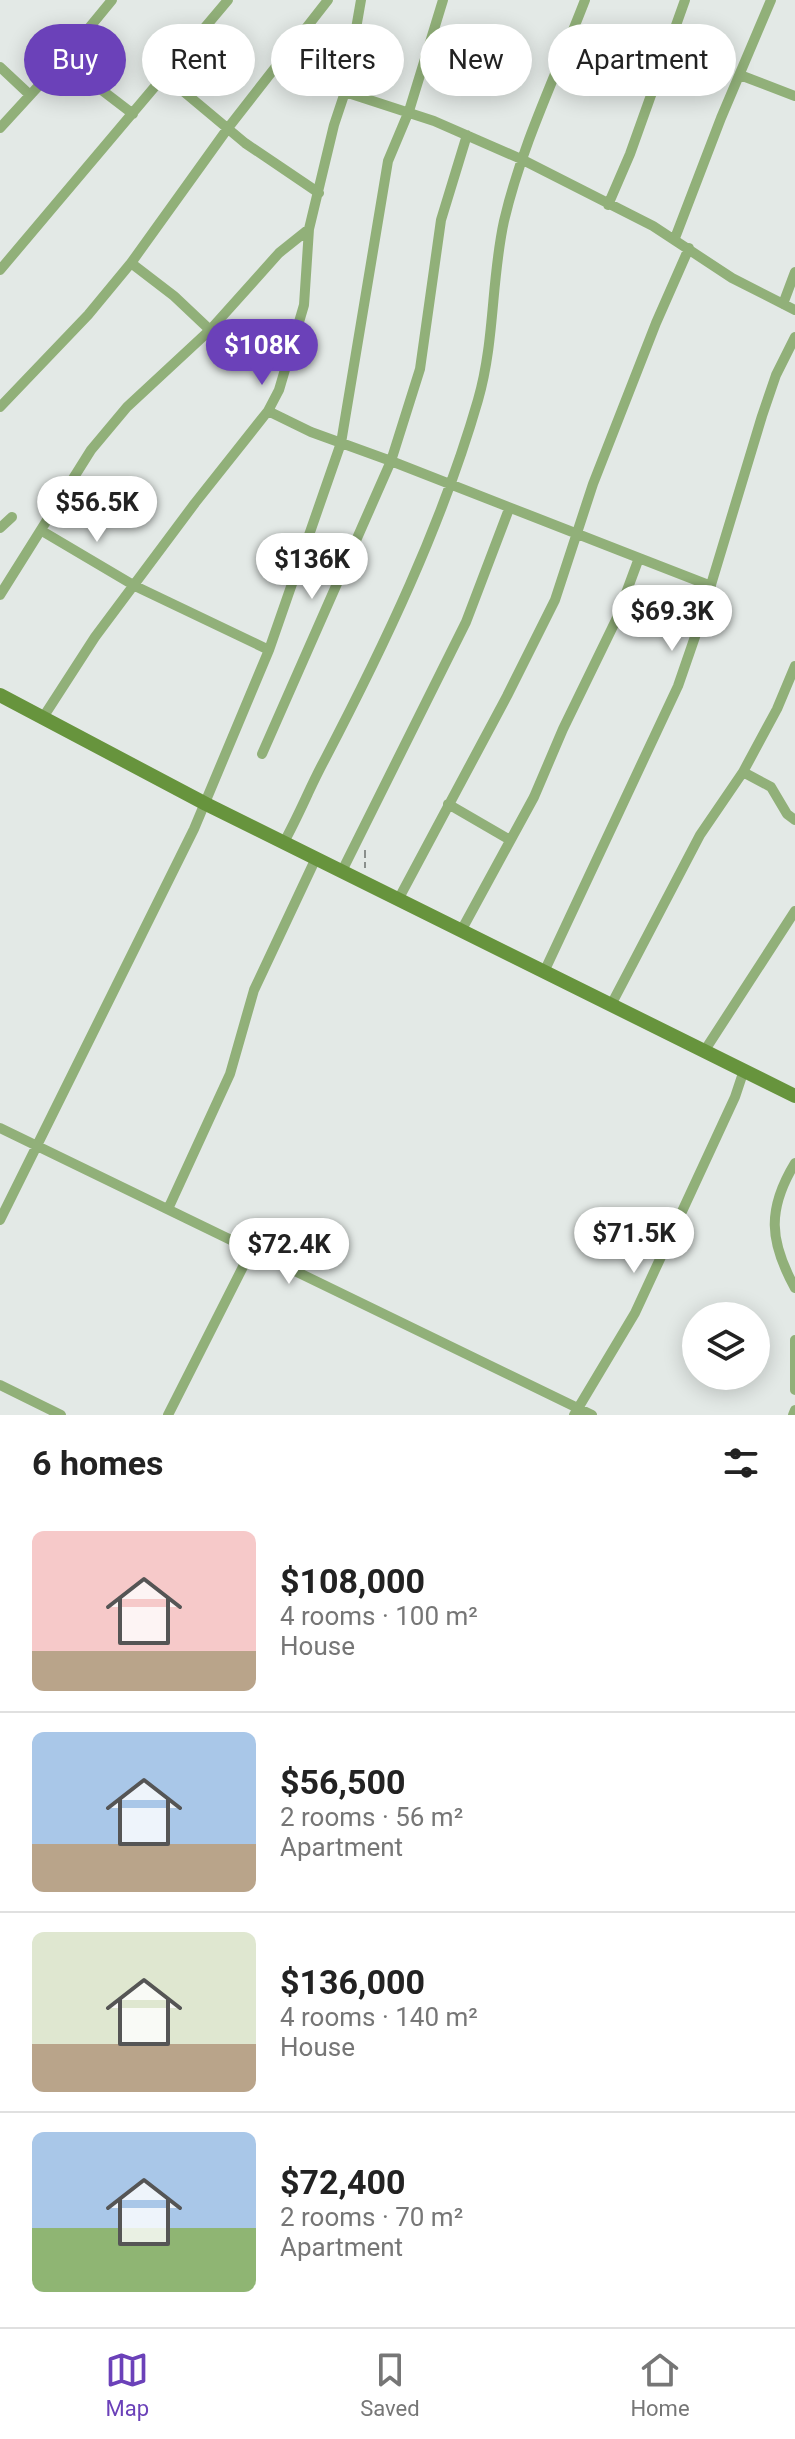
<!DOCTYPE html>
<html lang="en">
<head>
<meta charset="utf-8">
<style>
  body { margin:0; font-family:Roboto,sans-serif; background:#f2f2f2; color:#222; height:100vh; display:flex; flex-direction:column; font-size:30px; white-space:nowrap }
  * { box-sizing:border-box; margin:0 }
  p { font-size:26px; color:#767676 }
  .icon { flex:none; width:44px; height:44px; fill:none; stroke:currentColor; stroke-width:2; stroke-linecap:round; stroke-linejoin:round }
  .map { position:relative; height:1415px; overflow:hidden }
  .details { display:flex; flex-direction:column; background:#fff; flex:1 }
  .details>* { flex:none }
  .banner { position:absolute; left:24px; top:24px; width:748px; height:72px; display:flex; gap:16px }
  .controls { position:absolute; left:682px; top:1302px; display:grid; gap:16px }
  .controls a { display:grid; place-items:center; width:88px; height:88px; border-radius:50%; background:#fff; box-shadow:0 4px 20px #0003; font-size:40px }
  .price { position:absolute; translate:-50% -68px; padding:0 18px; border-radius:28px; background:#fff; color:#222; font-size:26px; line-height:52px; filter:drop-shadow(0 2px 4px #0008) }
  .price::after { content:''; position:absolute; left:50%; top:48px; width:24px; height:18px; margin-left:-12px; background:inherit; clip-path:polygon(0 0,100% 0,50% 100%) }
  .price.current { background:#6b41b9; color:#fff }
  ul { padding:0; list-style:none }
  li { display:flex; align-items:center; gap:24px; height:200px; padding:0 32px }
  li+li { border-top:2px solid #e0e0e0 }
  li span { display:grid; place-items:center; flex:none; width:224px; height:160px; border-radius:12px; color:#555 }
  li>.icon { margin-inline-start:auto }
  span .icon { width:96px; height:96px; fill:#fffc; stroke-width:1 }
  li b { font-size:34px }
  h2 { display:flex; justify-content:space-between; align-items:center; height:96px; padding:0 32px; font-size:34px }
  .tag { padding:0 28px; border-radius:36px; background:#fff; box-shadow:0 4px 20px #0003; font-size:28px; line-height:72px }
  .tag.current { background:#6b41b9; color:#fff }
  .dock { display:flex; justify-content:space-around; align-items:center; height:112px; border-top:2px solid #e0e0e0; background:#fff; font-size:22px; color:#767676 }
  .dock a { display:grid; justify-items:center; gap:4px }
  .dock .current { color:#6b41b9 }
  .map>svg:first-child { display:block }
</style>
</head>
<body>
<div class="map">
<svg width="795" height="1415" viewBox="0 0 795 1415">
  <rect width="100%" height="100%" fill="#e3e9e6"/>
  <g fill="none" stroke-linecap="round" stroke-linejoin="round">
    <!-- path -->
    <path stroke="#8a8f8c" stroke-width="2" stroke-dasharray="8 4" stroke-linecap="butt" d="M365,850V868"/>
    <!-- street -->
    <path stroke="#91b079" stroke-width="10" d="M66,56L86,78L133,114
      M0,67L30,95
      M740,75L795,96
      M165,76L245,143L319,193
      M345,92L434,121L521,159L653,226L732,278L795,310
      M0,128L66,56L112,0
      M608,205L630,154L685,0
      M675,238L721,118L771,0
      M131,263L174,296L210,330
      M0,270L228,0
      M783,304L795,272
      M0,407L88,315L131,263L228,128L328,0
      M268,411L311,432L391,461L639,558
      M0,528L12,517
      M42,531L135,586L269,650
      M0,595L91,450L127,407L210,330L279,253L309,229
      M42,719L95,637L195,503L268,411L279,390L304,305L309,229L334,125L345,92L361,0
      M262,754L391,461L420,369L441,220L467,135
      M743,772L771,787L787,814L795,820
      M448,804L510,840
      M284,842C299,815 310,787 324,761C384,646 442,525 478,400C495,341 491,280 504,221C522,144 557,73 585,0
      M342,871L466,622L509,509
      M398,900L507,696L555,600L593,484L656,323L689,248
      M461,931L534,797L563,729L616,620L639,558L711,586
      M544,972L678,686L697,631L762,416L776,375L795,337
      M611,1005L700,835L743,772L777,709L795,666
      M705,1050L795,911
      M0,1128L592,1415
      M795,1163C767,1209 769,1241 795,1288
      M168,1209L230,1074L254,990L316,858
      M0,1220L194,829L269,650L341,443L388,161L409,111L443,0
      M795,1340V1390
      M0,1385L61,1415
      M168,1415L252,1249
      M574,1415L635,1313L735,1097L744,1070
      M793,1415L795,1410"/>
    <!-- secondary -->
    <path stroke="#67943d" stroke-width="14" d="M0,695L206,804L795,1096"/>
  </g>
</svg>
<div class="controls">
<a><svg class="icon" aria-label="layers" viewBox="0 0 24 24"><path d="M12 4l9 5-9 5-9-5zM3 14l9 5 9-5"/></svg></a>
</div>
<b class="price current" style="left:262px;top:387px">$108K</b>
<b class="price" style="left:97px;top:544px">$56.5K</b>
<b class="price" style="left:312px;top:601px">$136K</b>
<b class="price" style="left:672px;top:653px">$69.3K</b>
<b class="price" style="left:634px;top:1275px">$71.5K</b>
<b class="price" style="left:289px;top:1286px">$72.4K</b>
<div class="banner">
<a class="tag current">Buy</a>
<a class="tag">Rent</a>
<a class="tag">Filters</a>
<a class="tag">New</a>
<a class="tag">Apartment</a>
</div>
</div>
<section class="details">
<h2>6 homes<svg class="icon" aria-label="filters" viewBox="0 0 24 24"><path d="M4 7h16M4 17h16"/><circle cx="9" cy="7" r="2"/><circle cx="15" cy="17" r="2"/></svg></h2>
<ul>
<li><span style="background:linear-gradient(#f6c9c9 75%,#b9a48a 0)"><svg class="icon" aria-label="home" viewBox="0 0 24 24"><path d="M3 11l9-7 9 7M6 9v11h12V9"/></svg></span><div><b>$108,000</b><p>4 rooms · 100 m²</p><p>House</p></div></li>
<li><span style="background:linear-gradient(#a9c7e8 70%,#b9a48a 0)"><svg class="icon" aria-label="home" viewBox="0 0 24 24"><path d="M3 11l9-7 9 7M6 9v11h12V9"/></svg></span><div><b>$56,500</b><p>2 rooms · 56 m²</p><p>Apartment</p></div></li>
<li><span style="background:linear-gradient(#dfe7d0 70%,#b9a48a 0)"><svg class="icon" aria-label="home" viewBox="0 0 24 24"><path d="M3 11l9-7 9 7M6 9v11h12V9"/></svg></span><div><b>$136,000</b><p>4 rooms · 140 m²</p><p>House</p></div></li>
<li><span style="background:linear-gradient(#a9c7e8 60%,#8fb573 0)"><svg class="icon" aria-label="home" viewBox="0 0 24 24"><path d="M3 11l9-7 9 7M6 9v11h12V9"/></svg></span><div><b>$72,400</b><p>2 rooms · 70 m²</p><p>Apartment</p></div></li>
</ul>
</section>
<nav class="dock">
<a class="current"><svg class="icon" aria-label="map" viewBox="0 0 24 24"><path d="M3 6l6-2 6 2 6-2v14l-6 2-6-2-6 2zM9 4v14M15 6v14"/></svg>Map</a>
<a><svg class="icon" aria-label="saved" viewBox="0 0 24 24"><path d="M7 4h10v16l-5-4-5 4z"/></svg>Saved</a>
<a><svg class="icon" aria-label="home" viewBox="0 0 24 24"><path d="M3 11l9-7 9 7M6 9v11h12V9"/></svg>Home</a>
</nav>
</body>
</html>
